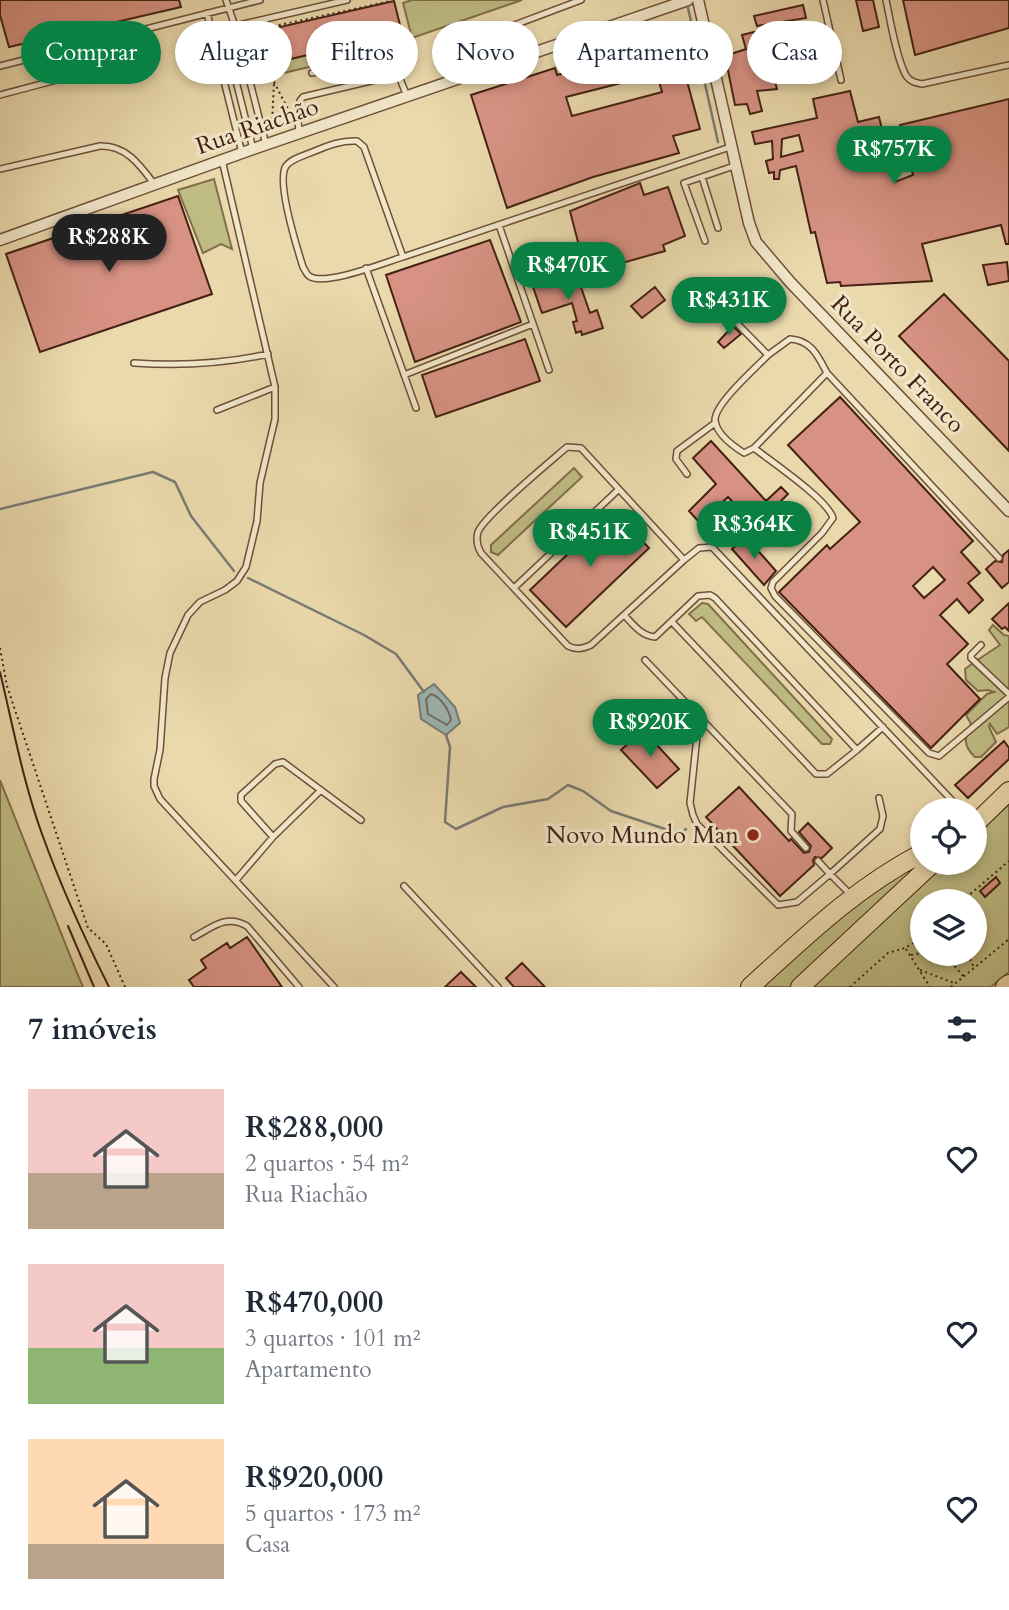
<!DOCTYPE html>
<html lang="pt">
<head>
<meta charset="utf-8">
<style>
  body { margin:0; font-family:Cardo,serif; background:#f2f2f3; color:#1f2937; height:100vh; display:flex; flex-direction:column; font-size:26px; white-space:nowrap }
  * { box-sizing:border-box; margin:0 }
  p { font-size:23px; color:#747a83 }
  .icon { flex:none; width:38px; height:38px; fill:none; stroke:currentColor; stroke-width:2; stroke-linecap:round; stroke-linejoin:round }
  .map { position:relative; height:987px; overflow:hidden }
  .details { display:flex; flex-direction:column; background:#fff; flex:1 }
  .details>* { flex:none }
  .top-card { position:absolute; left:21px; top:21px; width:968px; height:63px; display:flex; gap:14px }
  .tools { position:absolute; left:910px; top:798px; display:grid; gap:14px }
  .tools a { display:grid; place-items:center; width:77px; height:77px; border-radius:50%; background:#fff; box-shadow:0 4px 10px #0003; font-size:35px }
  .price { position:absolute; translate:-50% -60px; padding:0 16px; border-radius:24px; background:#0b8043; color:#fff; font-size:23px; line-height:46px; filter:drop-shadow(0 2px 4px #0008) }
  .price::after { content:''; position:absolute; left:50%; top:42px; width:21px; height:16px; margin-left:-10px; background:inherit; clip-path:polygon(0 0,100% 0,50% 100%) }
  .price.selected { background:#222; color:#fff }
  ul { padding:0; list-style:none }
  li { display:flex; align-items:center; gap:21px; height:175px; padding:0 28px }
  li span { display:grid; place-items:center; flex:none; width:196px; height:140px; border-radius:0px; color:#555 }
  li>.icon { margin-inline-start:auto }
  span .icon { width:84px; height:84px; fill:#fffc; stroke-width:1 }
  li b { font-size:30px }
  h2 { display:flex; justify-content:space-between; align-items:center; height:84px; padding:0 28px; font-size:30px }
  .chip { padding:0 24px; border-radius:32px; background:#fff; box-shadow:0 4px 10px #0003; font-size:24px; line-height:63px }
  .chip.selected { background:#0b8043; color:#fff }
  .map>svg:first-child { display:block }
</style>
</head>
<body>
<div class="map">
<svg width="1009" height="987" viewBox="0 0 1009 987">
  <rect width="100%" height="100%" fill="#ead9ac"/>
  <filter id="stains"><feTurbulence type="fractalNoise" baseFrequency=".00286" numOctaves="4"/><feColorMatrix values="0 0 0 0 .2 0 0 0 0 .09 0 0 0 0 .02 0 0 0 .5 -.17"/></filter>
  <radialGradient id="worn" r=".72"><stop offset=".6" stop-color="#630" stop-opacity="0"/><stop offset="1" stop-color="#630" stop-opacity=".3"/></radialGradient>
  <!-- green -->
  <path fill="#bfbd84" stroke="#826f4c" stroke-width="2" fill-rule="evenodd" d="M412,0H522L412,38L403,3Z
    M387,37L390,48L275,75L272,63L333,49L336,58L359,52L357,43Z
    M214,179L232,249L221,244L203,253L178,190Z
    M574,468L582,477L498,555L491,552V545Z
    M702,603L708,604L832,739L830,744H822L702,617L696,621L689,614Z
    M993,625L1004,635L1009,636V727L997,734L990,724L989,727L996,742L981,757H975C963,746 964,738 971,724L966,715L987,694L994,692L988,690L978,691L966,680L965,669C977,660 988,653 1000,645L989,630Z
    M0,780L75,968L83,987H0Z
    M1009,804V972L991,987H810L945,863H975V835ZM922,901H975V954H922Z
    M922,863L793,987H751L851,896Z"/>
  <!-- water -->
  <path fill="#9cb7b4" stroke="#797b74" stroke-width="2" d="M434,684L455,707L460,723L446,735L421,719L418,695Z"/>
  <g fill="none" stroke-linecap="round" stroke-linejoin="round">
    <!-- shore -->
    <path stroke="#706c64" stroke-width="2" d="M431,694C441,697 449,710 451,720L447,725L428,714L426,699Z"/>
    <!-- stream -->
    <path stroke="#797b74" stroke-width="2.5" d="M688,8L718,142
      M0,509L153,472L175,482L191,516L234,571
      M248,578L364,635L396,654L424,692
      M446,735L450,747L445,822L456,829L503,807L548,799L568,785L583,791L611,811L680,834L686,829"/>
  </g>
  <!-- building -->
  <path fill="#d79283" stroke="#442113" stroke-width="2" fill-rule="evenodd" d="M0,0H179L181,7L9,47L0,15Z
    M856,0H873L879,27L863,31Z
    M903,0H1009V28L915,55Z
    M394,1L402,33L357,43L359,52L335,58L333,49L228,74L219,41Z
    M803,5L806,18L757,26L754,16Z
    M762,30L777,89L757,91L762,111L750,114L747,104L735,105L725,56L746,49L742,35Z
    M209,43L217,76L196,81L188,48Z
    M677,44L700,129L673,136L679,153L593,177L507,208L471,95L555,68L557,75ZM657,74L662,92L572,116L566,97Z
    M850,91L858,122L879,117L895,182L913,175L900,125L1009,99V244H1006L1001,225L922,244L932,281L841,286L840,282L827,283L815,232L811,233L796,166L780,170L779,179H774V172L769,173L766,161L773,159L772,141L755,144L752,132L817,118L813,99ZM799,135L803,151L781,157L782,139Z
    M640,183L644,195L668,187L685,236L663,245L665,251L586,273L570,211Z
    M178,196L212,294L40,352L6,254Z
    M490,240L521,322L415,362L386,275Z
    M1007,262L1009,281L988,285L983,265Z
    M576,273L590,313L597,310L603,328L582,335L581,331L576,333L573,322L577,321L572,303L542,313L533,287Z
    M655,287L665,300L642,318L631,306Z
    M944,294L1009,361V451L899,336Z
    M733,326L741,334L724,348L718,342Z
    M525,339L540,381L436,417L422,375Z
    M840,397L973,541L961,552L980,573L968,583L983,600L969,613L957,599L940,615L968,644L947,664L980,699L931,748L779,592L827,545L830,549L860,522L788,445ZM933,567L945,580L924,598L913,586Z
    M711,441L766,501L781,487L788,494L758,524L747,513L745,515L728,497L700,523L689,511L716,484L693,458Z
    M613,511L649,548L566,627L530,590Z
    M746,537L776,571L764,585L732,549Z
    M1009,550V582L1002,588L986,569L995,561L1002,562L1003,555Z
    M1009,603V631L1005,627L1002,629L992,619Z
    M643,730L679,769L657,788L621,750Z
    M1004,741L1009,748V759L968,798L955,785Z
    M739,787L789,841L791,839L804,853L809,852L811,846L799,832L808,823L832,848L822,858L815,857L813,860L814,865L780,896L706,817Z
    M996,877L1000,883L985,897L980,891Z
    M247,937L282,987H194L189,980L206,968L201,960L227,943L230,948Z
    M522,963L545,987H514L506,978Z
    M461,972L476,987H445Z"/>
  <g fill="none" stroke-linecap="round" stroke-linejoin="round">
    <defs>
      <path id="service" d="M226,0L235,26L347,0
        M823,0L841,80
        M886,0C890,19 897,62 907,77C911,82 916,83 922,84L1009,65
        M207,13L242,153
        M0,66L260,0
        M312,73L371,58L388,60L400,79
        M249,78L266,145
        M236,81L253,149
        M449,81L454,61L464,44L581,0
        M0,95L94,70L118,52L131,33
        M299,134C299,122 294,105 303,97L392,76L400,79L407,96
        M222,160L275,387V419L260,483L257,521L246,567L237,581L225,590L200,602L188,615L170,653L165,678L160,750L154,779V786L160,799L334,987
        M0,169L100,146C126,145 140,165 155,185
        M702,177L718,228
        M499,225L549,370
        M705,241L684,183L737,165
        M403,257L364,147L357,141C342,140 328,145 315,151C306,155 292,158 286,166C276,181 297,248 303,267C305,270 306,274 309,276C324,287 386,262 403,257L733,146
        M366,268L416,408
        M719,305L768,355L790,339C811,340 818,356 827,373L999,558
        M768,355C756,368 715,403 715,420C716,433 733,446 744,453L754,448L827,373
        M134,363C180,366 223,364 268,354
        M404,375L533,324
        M217,410L275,387
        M754,448C772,462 828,500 833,518L822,533L773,582L771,588L775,596L929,753L939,756L1009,697
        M687,474L676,459L677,451L715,423
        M684,560L581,448L567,447C551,461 484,516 478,532C476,539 477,546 481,553L568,646C576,650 582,649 591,645L684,560L699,548L712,547L961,810
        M514,588L618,490
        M624,615C633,624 641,636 655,637L698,596L710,595L715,598L857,750L883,727
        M672,622L816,774H827L857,750
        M981,645L971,655V658L1009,694
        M645,660L792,814L791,831L806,848
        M699,717L690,803L693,815L697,824L778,905L797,902L830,874L850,894
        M273,837L241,801V795L275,764L283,762L361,820
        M818,861L830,874L880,829L883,816L879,798
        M236,880L273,837L321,790
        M404,886L498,987
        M194,937C213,927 226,914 247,926L299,987"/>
      <path id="minor" d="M698,0L749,223L756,242L790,282L1009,511
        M0,240L253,149L688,0"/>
      <path id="trunk" d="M975,824L1009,791
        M750,987C806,936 855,888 922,853
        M800,987L933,863
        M1005,987L1009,984"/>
    </defs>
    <!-- service casing -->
    <use href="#service" stroke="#6e4f39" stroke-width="8"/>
    <!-- minor casing -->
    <use href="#minor" stroke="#6e4f39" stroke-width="13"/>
    <!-- trunk casing -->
    <use href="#trunk" stroke="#442113" stroke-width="20"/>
    <!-- path -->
    <path stroke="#442113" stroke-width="2" stroke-dasharray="2 3.5" stroke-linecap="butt" d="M274,82L290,113
      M276,129L272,123L274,82L261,29L391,1
      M0,648L7,686L88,928L106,944L125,987
      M962,901L1009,861
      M906,949L930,987
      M968,954L974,968
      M911,955L922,953
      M951,962L964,977
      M920,970L954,983
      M850,987L888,953L905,948L922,938
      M951,987L1009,939"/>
    <!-- service -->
    <use href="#service" stroke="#f1e6c9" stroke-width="5"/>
    <!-- minor -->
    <use href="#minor" stroke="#f1e6c9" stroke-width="10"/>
    <!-- trunk -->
    <use href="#trunk" stroke="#ead9ac" stroke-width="18"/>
    <!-- tram -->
    <path stroke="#442113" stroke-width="2" d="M0,672C13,726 23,782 42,834C61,887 84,937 109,987
      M68,926L94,987"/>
  </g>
  <!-- markers -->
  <circle fill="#8f2418" stroke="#f1e6c9" stroke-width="2.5" cx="753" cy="835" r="7"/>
  <g text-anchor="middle" stroke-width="6" stroke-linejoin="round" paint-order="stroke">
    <!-- street labels -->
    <g font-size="24" fill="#442113" stroke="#f1e6c9">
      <text transform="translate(257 126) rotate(-19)" y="8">Rua Riachão</text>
      <text transform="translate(898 364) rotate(46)" y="8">Rua Porto Franco</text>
    </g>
    <!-- poi labels -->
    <g font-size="24" fill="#442113" stroke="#f1e6c9" text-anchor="end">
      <text x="739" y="843">Novo Mundo Man</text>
    </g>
  </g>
  <rect width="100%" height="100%" filter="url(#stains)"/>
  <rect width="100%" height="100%" fill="url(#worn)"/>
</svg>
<div class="tools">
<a><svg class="icon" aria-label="locate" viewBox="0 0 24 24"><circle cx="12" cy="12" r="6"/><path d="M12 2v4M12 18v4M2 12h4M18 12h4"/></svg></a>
<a><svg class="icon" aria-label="layers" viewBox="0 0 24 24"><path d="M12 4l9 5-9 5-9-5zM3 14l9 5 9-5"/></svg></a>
</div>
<b class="price" style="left:894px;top:186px">R$757K</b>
<b class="price selected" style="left:109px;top:274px">R$288K</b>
<b class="price" style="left:568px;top:302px">R$470K</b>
<b class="price" style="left:729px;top:337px">R$431K</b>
<b class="price" style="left:754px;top:561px">R$364K</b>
<b class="price" style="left:590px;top:569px">R$451K</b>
<b class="price" style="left:650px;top:759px">R$920K</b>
<div class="top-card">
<a class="chip selected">Comprar</a>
<a class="chip">Alugar</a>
<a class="chip">Filtros</a>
<a class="chip">Novo</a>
<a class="chip">Apartamento</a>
<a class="chip">Casa</a>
</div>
</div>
<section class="details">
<h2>7 imóveis<svg class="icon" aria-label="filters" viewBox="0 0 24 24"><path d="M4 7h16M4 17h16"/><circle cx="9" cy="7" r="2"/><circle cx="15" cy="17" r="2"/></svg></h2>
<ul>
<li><span style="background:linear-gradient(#f6c9c9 60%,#b9a48a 0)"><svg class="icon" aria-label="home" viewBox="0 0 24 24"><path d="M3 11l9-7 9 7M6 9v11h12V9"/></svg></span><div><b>R$288,000</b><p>2 quartos · 54 m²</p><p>Rua Riachão</p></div><svg class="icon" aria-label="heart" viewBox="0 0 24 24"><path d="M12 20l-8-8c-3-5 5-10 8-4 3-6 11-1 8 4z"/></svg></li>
<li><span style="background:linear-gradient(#f6c9c9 60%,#8fb573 0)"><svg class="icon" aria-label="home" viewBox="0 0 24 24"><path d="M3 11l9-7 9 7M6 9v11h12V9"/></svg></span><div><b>R$470,000</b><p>3 quartos · 101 m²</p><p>Apartamento</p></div><svg class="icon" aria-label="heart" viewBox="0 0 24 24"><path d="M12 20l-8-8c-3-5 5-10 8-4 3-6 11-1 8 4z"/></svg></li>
<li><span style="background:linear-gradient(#ffd9b3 75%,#b9a48a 0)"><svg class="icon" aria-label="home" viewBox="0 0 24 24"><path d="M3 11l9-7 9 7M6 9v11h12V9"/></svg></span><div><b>R$920,000</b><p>5 quartos · 173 m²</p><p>Casa</p></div><svg class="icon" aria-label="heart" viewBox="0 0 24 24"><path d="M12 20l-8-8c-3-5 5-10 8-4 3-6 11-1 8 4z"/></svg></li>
</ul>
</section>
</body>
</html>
